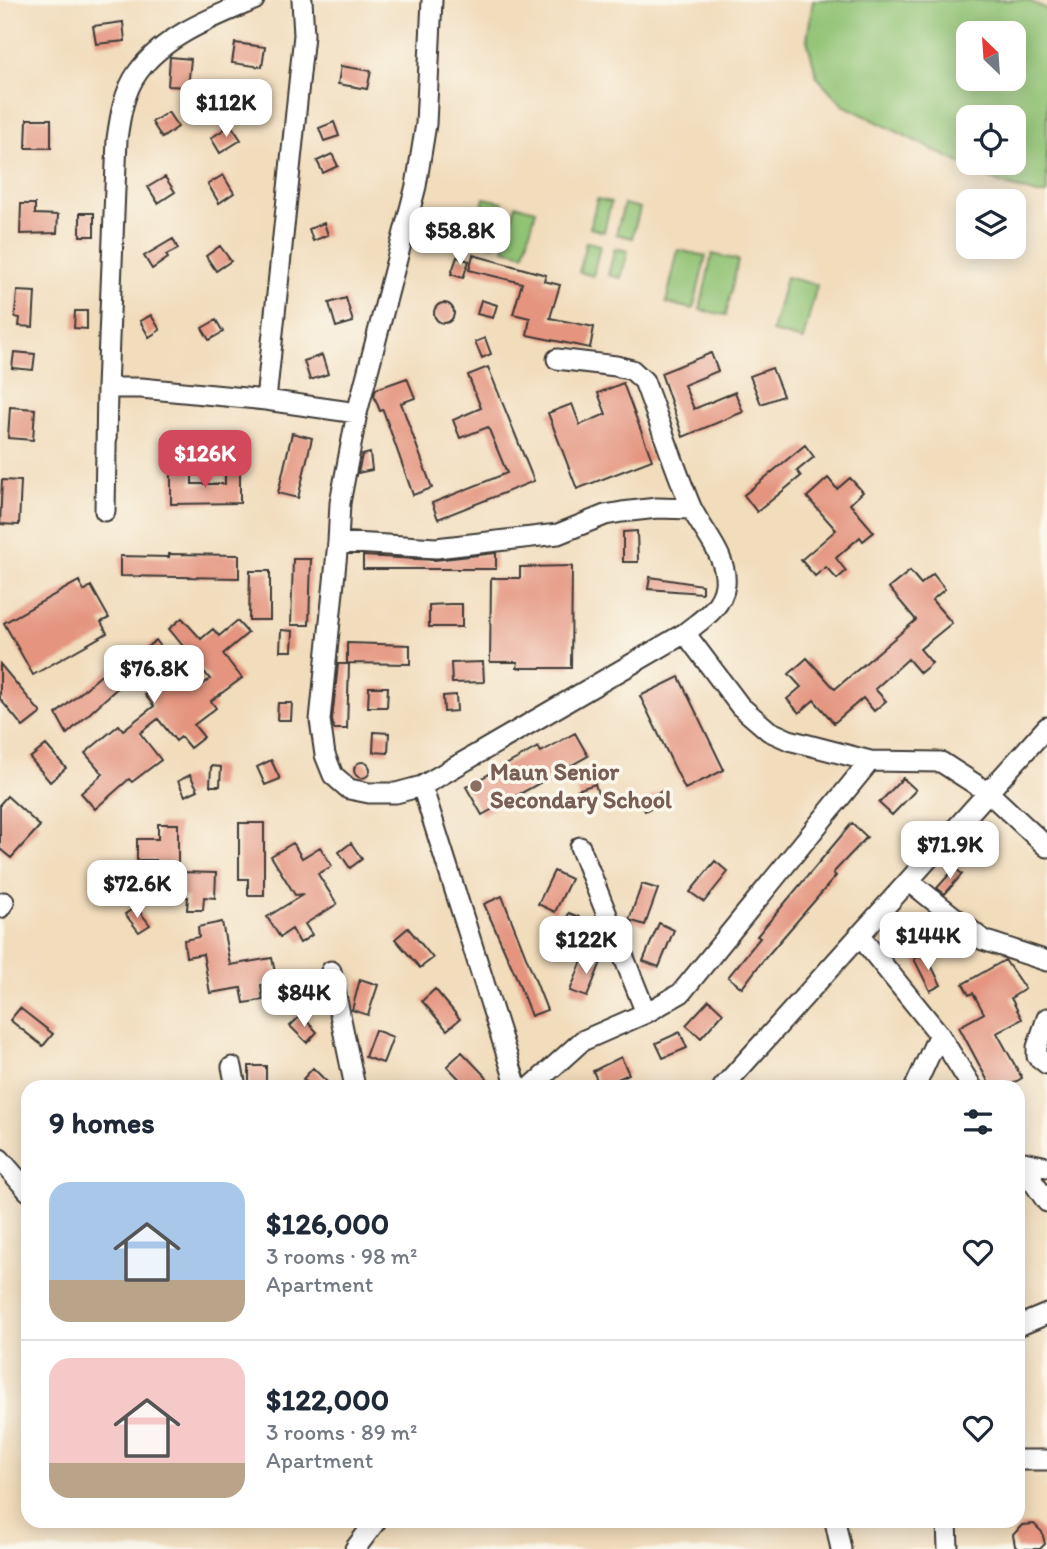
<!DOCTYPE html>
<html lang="en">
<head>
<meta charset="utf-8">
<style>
  body { margin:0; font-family:Itim,sans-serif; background:#f6f6f7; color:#1f2937; height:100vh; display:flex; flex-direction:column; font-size:26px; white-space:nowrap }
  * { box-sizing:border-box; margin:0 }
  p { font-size:23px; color:#747a83 }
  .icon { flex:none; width:38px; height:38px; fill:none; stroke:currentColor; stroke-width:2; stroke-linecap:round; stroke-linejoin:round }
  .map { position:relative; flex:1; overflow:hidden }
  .sheet { position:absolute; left:21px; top:1080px; width:1004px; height:448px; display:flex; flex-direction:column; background:#fff; border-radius:21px; box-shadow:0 4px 18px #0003 }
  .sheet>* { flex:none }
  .needle { width:46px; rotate:335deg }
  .controls { position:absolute; left:956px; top:21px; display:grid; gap:14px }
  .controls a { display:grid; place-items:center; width:70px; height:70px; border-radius:14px; background:#fff; box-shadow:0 4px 18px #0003; font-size:35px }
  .price { position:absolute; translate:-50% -60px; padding:0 16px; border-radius:14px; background:#fff; color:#222; font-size:23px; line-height:46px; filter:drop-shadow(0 2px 4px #0008) }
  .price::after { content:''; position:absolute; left:50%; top:42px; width:21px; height:16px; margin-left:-10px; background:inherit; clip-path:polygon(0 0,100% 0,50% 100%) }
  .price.selected { background:#d1495b; color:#fff }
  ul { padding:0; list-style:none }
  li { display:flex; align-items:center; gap:21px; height:175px; padding:0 28px }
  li+li { border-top:2px solid #e0e1e3 }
  li span { display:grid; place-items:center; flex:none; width:196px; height:140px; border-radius:21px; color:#555 }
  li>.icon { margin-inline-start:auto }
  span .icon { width:84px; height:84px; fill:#fffc; stroke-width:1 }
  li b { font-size:30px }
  h2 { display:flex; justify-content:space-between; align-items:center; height:84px; padding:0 28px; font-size:30px }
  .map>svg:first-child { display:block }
</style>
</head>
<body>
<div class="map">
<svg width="1047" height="1549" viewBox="0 0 1047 1549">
  <rect width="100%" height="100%" fill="#fbf7ec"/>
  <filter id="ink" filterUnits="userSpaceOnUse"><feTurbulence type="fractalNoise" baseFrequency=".0143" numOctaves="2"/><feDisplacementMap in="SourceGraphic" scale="14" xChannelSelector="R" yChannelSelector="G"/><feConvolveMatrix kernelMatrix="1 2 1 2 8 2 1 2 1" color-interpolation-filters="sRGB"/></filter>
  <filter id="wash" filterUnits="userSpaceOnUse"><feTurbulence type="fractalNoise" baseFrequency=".00686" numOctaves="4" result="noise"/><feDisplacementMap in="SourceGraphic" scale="28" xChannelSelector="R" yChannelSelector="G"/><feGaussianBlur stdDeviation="1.57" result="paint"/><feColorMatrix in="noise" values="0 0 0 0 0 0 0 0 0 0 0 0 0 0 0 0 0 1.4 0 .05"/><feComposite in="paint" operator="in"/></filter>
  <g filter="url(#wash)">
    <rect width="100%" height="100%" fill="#f1dcbb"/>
    <!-- green -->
    <path fill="#91c374" stroke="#567048" stroke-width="2" fill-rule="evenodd" d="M813,0H1027L1047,9V194H1037L1002,184L843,105L817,77L807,40ZM968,33H1013V79H968ZM968,117H1013V163H968Z
      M484,198L503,202L493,245L475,240Z
      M597,199L611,202L604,232L590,228Z
      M624,204L640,208L632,238L616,234Z
      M516,205L536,210L524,254L504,249Z
      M586,242L600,245L593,276L579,272Z
      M615,248L628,251L621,278L608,275Z
      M678,250L706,256L693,309L666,303Z
      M712,254L738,260L726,315L700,310Z
      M786,277L817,285L803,340L772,332Z"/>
    <g id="blocks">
      <!-- building -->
      <path fill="#e4947f" d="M123,22L125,41L96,44L93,26Z
        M235,43L265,47L262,67L232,63Z
        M170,57L191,59L188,87L168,86Z
        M341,66L371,71L367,89L338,84Z
        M168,112L178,127L162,138L152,122Z
        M27,119H51V148H26Z
        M334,122L339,136L324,141L319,128Z
        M231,125L241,140L220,153L211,138Z
        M332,154L338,166L323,173L317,161Z
        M223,175L234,193L219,203L208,184Z
        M165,177L175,192L158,203L148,187Z
        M21,204H35V214L58,215L57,233L20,234Z
        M80,213H94V236H80Z
        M324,223L328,235L313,241L309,229Z
        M173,239L178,249L166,255L168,258L152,269L144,256Z
        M220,246L231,261L216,271L206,256Z
        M473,255L546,275L544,281L560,285L550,318L594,327L590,348L527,335L530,318L513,314L522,283L469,270Z
        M457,257L469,261L463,278L451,274Z
        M17,291L35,292L33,327L19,326L20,318L15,317Z
        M346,298L353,322L336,327L329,303Z
        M481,300L497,305L493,318L477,314Z
        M434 313a10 10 0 1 1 20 0a10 10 0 1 1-20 0Z
        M75,311H87V329L74,328Z
        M151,315L160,330L149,337L140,321Z
        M216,320L223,332L209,340L202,328Z
        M485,338L491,354L482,358L475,342Z
        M14,352L35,354L33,370L12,368Z
        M711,353L718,371L684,385L694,409L735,392L743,412L683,437L661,373Z
        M322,355L328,374L310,380L304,361Z
        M488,367L534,481L438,519L432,503L507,473L488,427L460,438L453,420L481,408L468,375Z
        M772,368L783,396L761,404L750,376Z
        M407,378L415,398L401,403L432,488L413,495L383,410L380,411L374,396L376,389Z
        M623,383L652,460L577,489L548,413L572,404L580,425L606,414L598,393Z
        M10,407L35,409L33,440L8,438Z
        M292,433L312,438L298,498L278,493Z
        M805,445L814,457L797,471L801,476L757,512L744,495Z
        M370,453L372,470L358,473L362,455Z
        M171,471H192V484H225V471H240V503L171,504Z
        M828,478L837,489L850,478L863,492L850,504L874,532L863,541L860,537L836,558L846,571L837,579L826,567L815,576L801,560L836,530L807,497Z
        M2,480L21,481L19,525L0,524Z
        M637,531L638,562H623V532Z
        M496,553V569H363V556L435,560Z
        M169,554L239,555V578L120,576V556L169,557Z
        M293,559H311L309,625H291Z
        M572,566L571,668H517L518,662H490L491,578H520V567Z
        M250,571H270V620H249Z
        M910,571L921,584L933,574L945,589L932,600L952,623L920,649L932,663L920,673L908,659L875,689L886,701L874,711L863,698L834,723L814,700L799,713L787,699L801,687L789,674L807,658L835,689L916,620L889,588Z
        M650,577L702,585V593L648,589Z
        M79,581L84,591L91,586L109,618L101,622L107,633L33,675L4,623Z
        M450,604H462V627H429V605Z
        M182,618L201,639L213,629L219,636L237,621L248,633L223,654L242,678L211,701L216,708L194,725L204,737L190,748L181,737L176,741L158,719L140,733L161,760L132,782L129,779L95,809L81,793L103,774L85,753L119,725L123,730L154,706L145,695L151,691L135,672L67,734L56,714L113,665L119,670L156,640L194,691L210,679L169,629Z
        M281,630L293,631L292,651H280Z
        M347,643L410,645V664L347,663Z
        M483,662L484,682L452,683L451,663Z
        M0,664L41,713L23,727L0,699Z
        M338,664H349L347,729H334L332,720Z
        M679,677L724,770L685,789L640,696Z
        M369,687H388L387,707H368Z
        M456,695L457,711L444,712L443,696Z
        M278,703H292L291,720H277Z
        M374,732L389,733L388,753L373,752Z
        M575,733L588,756L482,815L466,787L538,747L541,752Z
        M46,745L66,768L50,782L30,758Z
        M271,760L280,779L265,785L257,767Z
        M354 770a8 8 0 1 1 16 0a8 8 0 1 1-16 0Z
        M211,766L221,767L220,786H210Z
        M190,775L198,790L185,796L178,781Z
        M903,778L916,790L892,815L879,803Z
        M595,784L598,794L580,800L577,790Z
        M662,791L666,800L645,811L640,802Z
        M7,796L40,826L11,858L0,849V804Z
        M239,823H264V895H248V879H239Z
        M852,823L867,837L833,873L836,876L761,963L742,988L728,977L760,938L757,936Z
        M158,824H178V872L216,873L215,898L204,897L203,910H187L188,897L154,896L156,860H137V839H158Z
        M293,843L302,858L320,847L332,866L318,874L337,904L305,924L312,935L300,943L292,929L280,937L267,917L304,894L295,895L271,856Z
        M351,843L362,859L350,868L339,852Z
        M715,861L728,872L704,902L690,892Z
        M955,868L962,874L945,894L937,888Z
        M554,871L571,879L555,912L538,904Z
        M642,884L658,889L645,925L629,920Z
        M502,896L547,1010L531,1016L515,974L484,904Z
        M136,907L150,925L139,932L125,914Z
        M569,913L584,919L570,954L555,948Z
        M222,922L230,965L272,958L277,982L261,985L263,1000L244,1003L241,988L210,993L203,954L186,957L184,940L199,937L198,927Z
        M659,923L674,930L659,967L643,961Z
        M408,928L433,958L420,968L395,939Z
        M946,931L958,942L949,951L938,939Z
        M925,953L941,985L930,991L914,959Z
        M584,956L601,962L587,997L570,991Z
        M1005,960L1025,989L1011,998L1022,1019L997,1033L1022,1078L1007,1087H991L959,1027L984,1013L973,993L969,995L963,984Z
        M360,979L378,985L368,1015L352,1010Z
        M435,989L460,1019L447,1030L422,1001Z
        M709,1000L723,1013L701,1038L686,1025Z
        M20,1008L53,1034L43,1046L10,1020Z
        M301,1015L317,1032L307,1043L290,1026Z
        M375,1030L393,1037L383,1063L365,1057Z
        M680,1032L687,1048L663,1058L656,1043Z
        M462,1052L488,1079L480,1087H467L447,1066Z
        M621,1057L629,1074L600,1087L593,1071Z
        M249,1066H266V1087H249Z
        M313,1068L332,1087H311L303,1079Z
        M1034,1524L1042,1532L1045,1544L1040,1549H1018L1015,1546L1013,1535L1022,1525Z"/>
    </g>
  </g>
  <g filter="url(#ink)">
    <use href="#blocks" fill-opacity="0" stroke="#3c3934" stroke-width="2"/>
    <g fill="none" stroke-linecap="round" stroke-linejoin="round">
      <defs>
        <path id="minor" d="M432,0L426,124L416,186L357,413L340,503L338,542L320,720L325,755L333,775L349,789L369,793H396L422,786L685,633C701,620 722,608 725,585C728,556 702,531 691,507C674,466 660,423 644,381L632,370L616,366L557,359
          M107,388H141L266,400L357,413
          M266,400L304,35L302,0
          M105,511L107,388L117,139C120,117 124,91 138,72C165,35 214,17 254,0
          M338,542L436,548L558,534L605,515L622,512L657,508L692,509
          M685,633L740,706L769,731L789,740L870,761L941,762L989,793L1047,847
          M422,786L517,1087
          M580,847L646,1013
          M909,881L983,940L1047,961
          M0,908L4,902
          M859,935L939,1034L972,1087
          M331,971L355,1087
          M1047,1018L1037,1047V1056L1047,1064
          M232,1067L236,1087
          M531,1087L582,1041L646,1013L681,993L870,761
          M723,1087L1047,727
          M915,1087L939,1034
          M0,1159L28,1191
          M1018,1160L1047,1202
          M1019,1161L1047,1167
          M1018,1326L1047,1314
          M1018,1460H1047
          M835,1521L841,1549
          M947,1521L948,1549
          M355,1549L376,1521"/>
      </defs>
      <!-- minor casing -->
      <use href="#minor" stroke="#3c3934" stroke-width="23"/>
      <!-- minor -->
      <use href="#minor" stroke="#fff" stroke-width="19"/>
    </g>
  </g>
  <!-- markers -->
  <circle fill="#8d6e63" stroke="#fbf7ec" stroke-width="2.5" cx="476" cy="786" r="7"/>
  <g text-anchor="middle" stroke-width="7" stroke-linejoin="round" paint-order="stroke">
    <!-- education labels -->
    <g font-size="24" font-weight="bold" fill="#785e54" stroke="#fbf7ec" text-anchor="start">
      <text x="490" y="780">Maun Senior<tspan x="490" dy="28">Secondary School</tspan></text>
    </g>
  </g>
</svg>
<div class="controls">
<a><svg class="needle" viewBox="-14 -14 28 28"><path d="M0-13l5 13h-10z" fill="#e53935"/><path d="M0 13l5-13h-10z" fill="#747a83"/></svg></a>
<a><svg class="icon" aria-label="locate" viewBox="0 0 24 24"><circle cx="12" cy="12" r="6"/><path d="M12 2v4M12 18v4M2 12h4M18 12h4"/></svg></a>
<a><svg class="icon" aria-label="layers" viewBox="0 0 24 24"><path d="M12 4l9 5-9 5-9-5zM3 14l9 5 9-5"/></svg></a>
</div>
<b class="price" style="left:226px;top:139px">$112K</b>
<b class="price" style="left:460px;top:267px">$58.8K</b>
<b class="price selected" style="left:205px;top:490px">$126K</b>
<b class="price" style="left:154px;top:705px">$76.8K</b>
<b class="price" style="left:950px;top:881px">$71.9K</b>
<b class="price" style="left:137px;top:920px">$72.6K</b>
<b class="price" style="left:928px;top:972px">$144K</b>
<b class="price" style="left:586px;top:976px">$122K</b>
<b class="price" style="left:304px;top:1029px">$84K</b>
<section class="sheet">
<h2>9 homes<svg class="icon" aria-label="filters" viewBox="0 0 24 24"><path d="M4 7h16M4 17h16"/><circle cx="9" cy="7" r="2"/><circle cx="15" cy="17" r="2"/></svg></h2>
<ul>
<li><span style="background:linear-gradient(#a9c7e8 70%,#b9a48a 0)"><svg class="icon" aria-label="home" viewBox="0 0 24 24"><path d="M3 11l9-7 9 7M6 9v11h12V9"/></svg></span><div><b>$126,000</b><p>3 rooms · 98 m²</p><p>Apartment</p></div><svg class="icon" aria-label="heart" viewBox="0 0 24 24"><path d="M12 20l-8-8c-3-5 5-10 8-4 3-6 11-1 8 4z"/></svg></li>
<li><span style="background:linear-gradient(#f6c9c9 75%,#b9a48a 0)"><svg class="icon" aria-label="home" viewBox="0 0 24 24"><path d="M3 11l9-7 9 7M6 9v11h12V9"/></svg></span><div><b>$122,000</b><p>3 rooms · 89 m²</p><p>Apartment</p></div><svg class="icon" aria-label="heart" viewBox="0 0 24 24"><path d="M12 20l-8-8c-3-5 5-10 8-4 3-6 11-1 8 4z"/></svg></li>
</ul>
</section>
</div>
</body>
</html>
